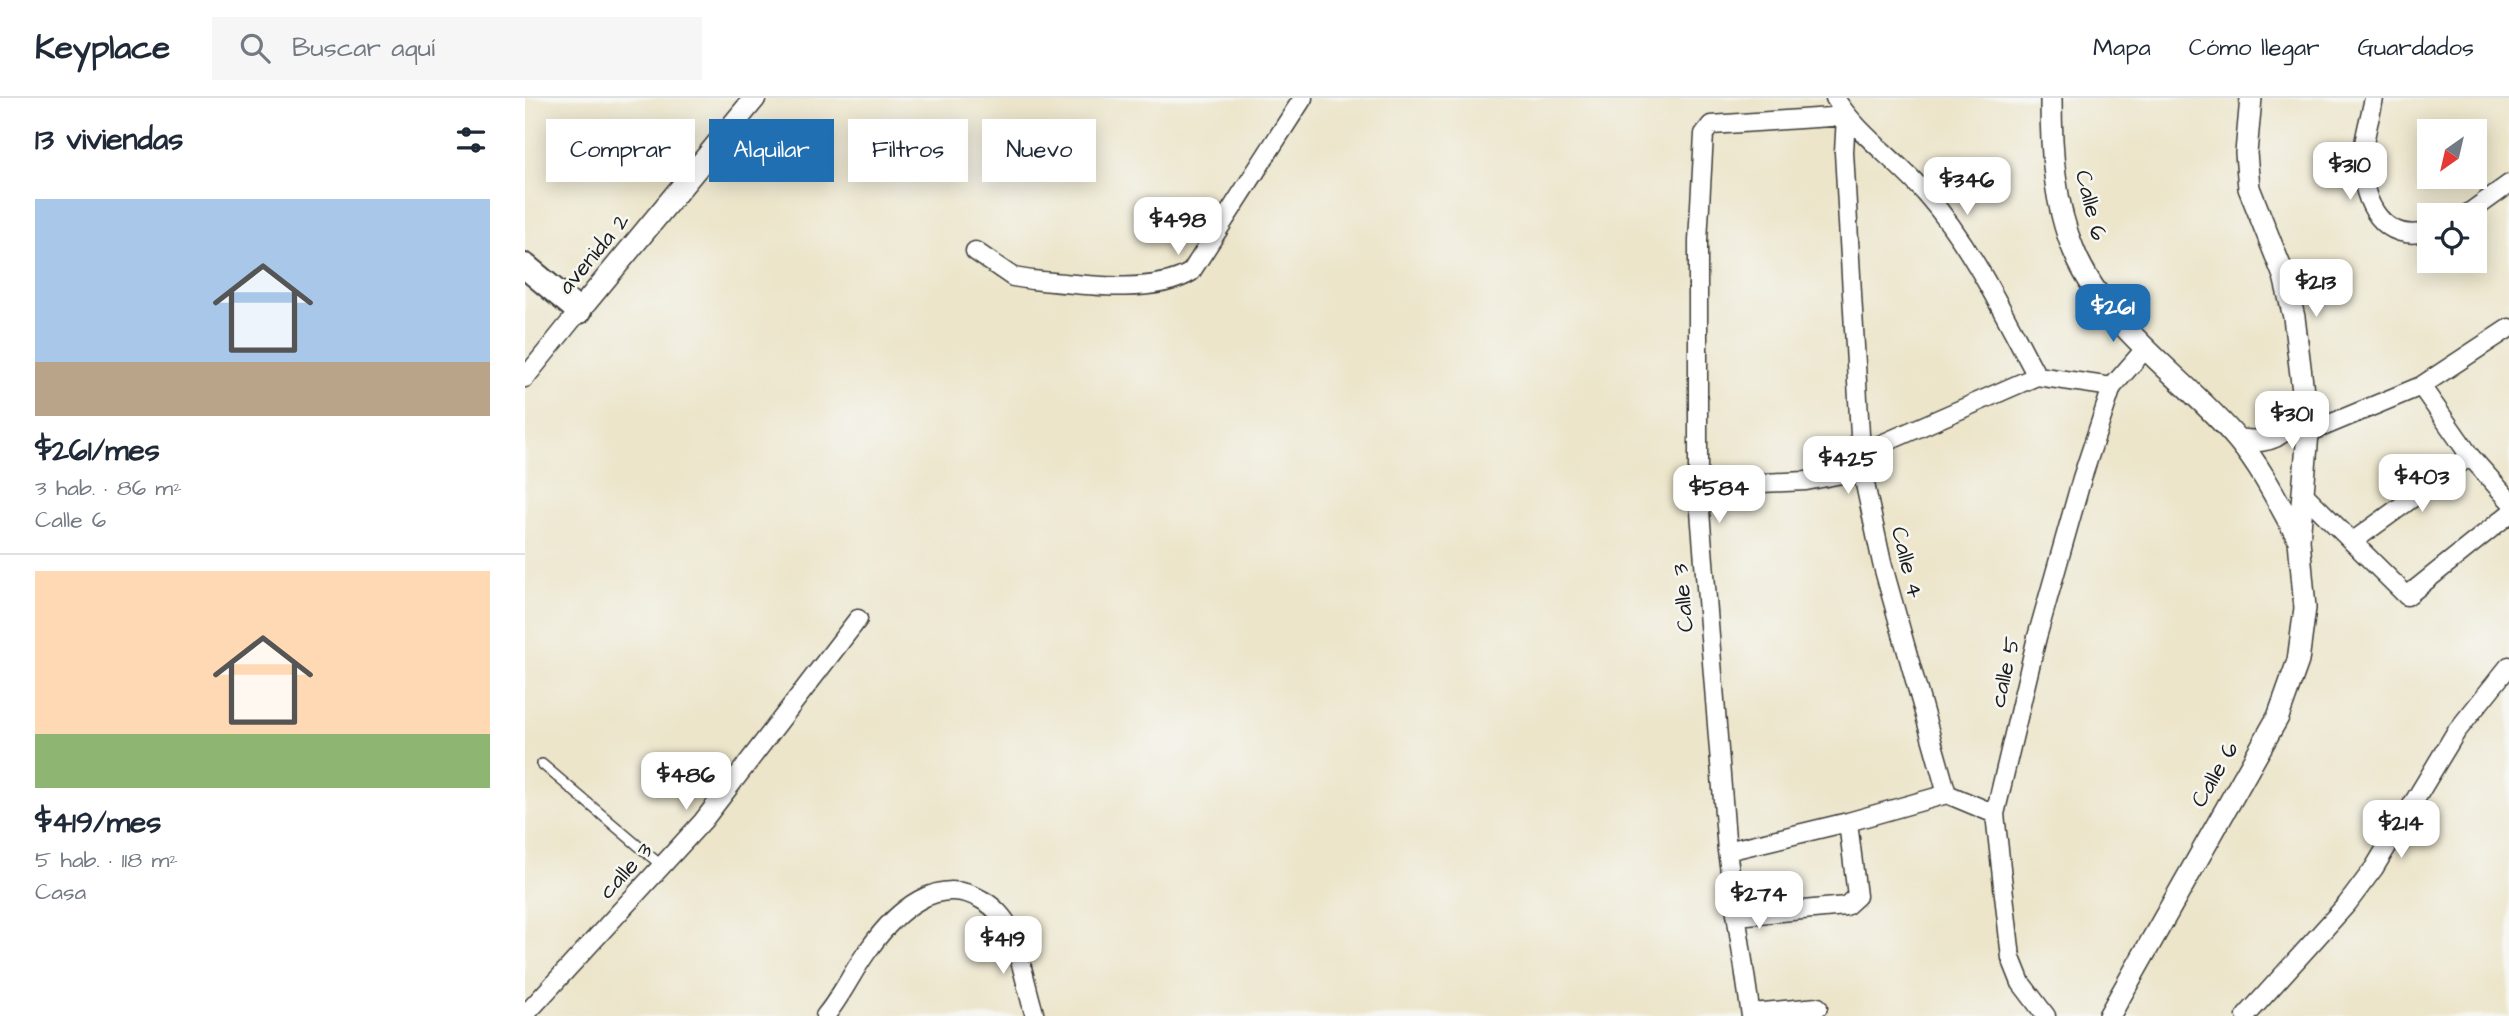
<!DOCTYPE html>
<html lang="es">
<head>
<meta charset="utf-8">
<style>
  body { margin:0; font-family:"Architects Daughter",sans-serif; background:#f6f6f7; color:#1f2937; height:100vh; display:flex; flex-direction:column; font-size:26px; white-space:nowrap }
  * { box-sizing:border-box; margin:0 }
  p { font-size:23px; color:#747a83 }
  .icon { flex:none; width:38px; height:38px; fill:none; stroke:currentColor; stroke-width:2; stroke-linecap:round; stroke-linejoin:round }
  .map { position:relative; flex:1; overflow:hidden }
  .details { display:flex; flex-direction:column; background:#fff; width:525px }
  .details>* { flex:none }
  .guide { position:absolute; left:21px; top:21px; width:665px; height:63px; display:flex; gap:14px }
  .needle { width:46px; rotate:214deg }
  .tools { position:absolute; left:1892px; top:21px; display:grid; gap:14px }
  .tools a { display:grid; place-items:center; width:70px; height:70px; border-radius:0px; background:#fff; box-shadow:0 4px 18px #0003; font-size:35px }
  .price { position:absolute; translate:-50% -60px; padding:0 16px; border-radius:14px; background:#fff; color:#222; font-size:23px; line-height:46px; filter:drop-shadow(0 2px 4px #0008) }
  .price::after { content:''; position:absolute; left:50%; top:42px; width:21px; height:16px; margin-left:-10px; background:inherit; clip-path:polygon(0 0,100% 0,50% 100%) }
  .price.active { background:#1f6fb2; color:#fff }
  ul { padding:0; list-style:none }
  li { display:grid; align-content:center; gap:14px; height:371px; padding:0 35px }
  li+li { border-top:2px solid #e0e1e3 }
  li span { display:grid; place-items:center; height:217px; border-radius:0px; color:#555 }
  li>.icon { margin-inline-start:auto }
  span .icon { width:126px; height:126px; fill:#fffc; stroke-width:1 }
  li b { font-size:30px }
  h2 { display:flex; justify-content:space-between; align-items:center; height:84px; padding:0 35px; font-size:30px }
  .tag { padding:0 24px; border-radius:0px; background:#fff; box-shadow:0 4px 18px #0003; font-size:24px; line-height:63px }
  .tag.active { background:#1f6fb2; color:#fff }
  header { display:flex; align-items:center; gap:42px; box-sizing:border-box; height:98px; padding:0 35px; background:#fff; border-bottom:2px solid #e0e1e3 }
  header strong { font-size:33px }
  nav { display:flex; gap:38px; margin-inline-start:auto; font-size:24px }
  .search { width:490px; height:63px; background:#f6f6f7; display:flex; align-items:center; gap:18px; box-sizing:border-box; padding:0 24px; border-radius:0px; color:#747a83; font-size:26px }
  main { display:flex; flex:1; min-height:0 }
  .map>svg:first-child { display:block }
</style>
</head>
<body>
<header>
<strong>Keyplace</strong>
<div class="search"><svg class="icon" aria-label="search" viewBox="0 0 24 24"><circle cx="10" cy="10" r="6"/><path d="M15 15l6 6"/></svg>Buscar aquí</div>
<nav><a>Mapa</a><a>Cómo llegar</a><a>Guardados</a></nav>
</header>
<main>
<section class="details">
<h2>13 viviendas<svg class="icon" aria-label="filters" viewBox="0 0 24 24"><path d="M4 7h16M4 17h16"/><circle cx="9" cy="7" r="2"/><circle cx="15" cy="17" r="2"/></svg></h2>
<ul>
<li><span style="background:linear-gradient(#a9c7e8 75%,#b9a48a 0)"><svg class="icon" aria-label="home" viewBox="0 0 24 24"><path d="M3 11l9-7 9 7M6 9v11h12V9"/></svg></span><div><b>$261/mes</b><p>3 hab. · 86 m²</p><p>Calle 6</p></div></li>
<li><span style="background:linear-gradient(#ffd9b3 75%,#8fb573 0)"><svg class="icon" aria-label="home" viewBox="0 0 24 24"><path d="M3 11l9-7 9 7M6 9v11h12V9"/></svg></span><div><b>$419/mes</b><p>5 hab. · 118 m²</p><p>Casa</p></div></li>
</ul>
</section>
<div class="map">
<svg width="1984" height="918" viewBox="0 0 1984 918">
  <rect width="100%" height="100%" fill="#f6f6f2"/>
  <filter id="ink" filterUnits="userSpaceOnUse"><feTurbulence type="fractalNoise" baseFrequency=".0143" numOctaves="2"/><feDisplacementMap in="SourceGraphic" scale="14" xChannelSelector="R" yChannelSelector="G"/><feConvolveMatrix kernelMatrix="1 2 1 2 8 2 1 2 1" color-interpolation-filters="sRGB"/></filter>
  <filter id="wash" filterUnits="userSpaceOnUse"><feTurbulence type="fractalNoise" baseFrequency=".00686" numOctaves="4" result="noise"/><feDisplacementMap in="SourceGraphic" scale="28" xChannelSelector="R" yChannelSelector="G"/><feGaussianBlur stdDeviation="1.57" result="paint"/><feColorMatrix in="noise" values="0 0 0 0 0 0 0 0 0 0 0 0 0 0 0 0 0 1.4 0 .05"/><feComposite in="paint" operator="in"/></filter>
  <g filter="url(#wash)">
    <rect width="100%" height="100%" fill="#ece5ca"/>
  </g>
  <g filter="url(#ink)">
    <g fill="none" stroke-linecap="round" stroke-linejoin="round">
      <defs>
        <path id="service" d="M17,666L137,768"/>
        <path id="minor" d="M1310,0C1333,37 1373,63 1401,96C1448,150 1479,217 1512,278
          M1849,0C1845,21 1837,44 1837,65C1837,104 1859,147 1904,133
          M1941,117L1984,86
          M450,153L488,179L507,182C551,186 628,198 666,174L778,0
          M0,280L54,213
          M1896,288L1945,358L1984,402
          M1783,335L1896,288L1984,230
          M1336,355L1512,278L1587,289
          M1173,388L1281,383L1337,372
          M1779,396L1882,498L1984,416
          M1827,444L1945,358
          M1422,696L1323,724L1202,753L1173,388V143L1179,36L1186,27L1321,18L1319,54L1337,372L1357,465L1422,696L1470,716
          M1202,753L1226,918
          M1212,818L1321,808L1332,798L1323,724
          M1226,915L1293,909
          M0,917L178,723L333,521
          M300,918C317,898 328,872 344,851C370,814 413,774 459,803C468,808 480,820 484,830C496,858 501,889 510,918
          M1521,918L1496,885L1486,860L1470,716L1512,539L1557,380L1587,289L1621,250
          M1721,918L1822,806L1849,770L1931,634L1984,568"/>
        <path id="tertiary" d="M1526,0C1526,50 1529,106 1549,153C1581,231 1660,279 1713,342C1738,372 1755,408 1774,442
          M54,213L230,0
          M1714,342C1754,347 1763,333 1778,298
          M1584,918L1753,619L1773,563L1780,510L1774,442L1783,335L1769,219L1759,178L1724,90L1721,55L1726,0"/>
        <path id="secondary" d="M0,168L54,213"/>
      </defs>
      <!-- service casing -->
      <use href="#service" stroke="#3b3a36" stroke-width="12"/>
      <!-- minor casing -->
      <use href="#minor" stroke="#3b3a36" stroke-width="21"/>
      <!-- tertiary casing -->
      <use href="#tertiary" stroke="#3b3a36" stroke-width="24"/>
      <!-- secondary casing -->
      <use href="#secondary" stroke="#3b3a36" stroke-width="28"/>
      <!-- service -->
      <use href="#service" stroke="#fff" stroke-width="9"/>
      <!-- minor -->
      <use href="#minor" stroke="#fff" stroke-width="18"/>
      <!-- tertiary -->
      <use href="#tertiary" stroke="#fff" stroke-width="21"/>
      <!-- secondary -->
      <use href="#secondary" stroke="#fff" stroke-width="24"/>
    </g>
  </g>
  <g text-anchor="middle" stroke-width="5" stroke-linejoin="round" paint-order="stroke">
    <!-- street labels -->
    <g font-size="23" fill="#1c1c1c" stroke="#f6f6f2">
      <text transform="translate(1567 107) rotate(76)" y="8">Calle 6</text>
      <text transform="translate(68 155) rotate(-50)" y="8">avenida 2</text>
      <text transform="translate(1383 464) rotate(76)" y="8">Calle 4</text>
      <text transform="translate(1157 500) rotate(-95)" y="8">Calle 3</text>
      <text transform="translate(1479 574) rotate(-77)" y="8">calle 5</text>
      <text transform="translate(1689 676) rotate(-60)" y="8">Calle 6</text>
      <text transform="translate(100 772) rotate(-47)" y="8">calle 3</text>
    </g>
  </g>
</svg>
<div class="tools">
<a><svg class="needle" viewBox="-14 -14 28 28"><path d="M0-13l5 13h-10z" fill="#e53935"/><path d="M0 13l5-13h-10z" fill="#747a83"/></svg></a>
<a><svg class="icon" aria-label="locate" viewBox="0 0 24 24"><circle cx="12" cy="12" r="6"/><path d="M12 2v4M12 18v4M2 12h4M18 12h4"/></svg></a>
</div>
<b class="price" style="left:1825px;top:104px">$310</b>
<b class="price" style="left:1442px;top:119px">$346</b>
<b class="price" style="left:653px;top:159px">$498</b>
<b class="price" style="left:1791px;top:221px">$213</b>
<b class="price active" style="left:1588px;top:246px">$261</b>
<b class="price" style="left:1767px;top:353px">$301</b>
<b class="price" style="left:1323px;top:398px">$425</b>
<b class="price" style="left:1897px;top:416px">$403</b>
<b class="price" style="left:1194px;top:427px">$584</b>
<b class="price" style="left:161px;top:714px">$486</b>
<b class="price" style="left:1876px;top:762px">$214</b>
<b class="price" style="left:1234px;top:833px">$274</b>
<b class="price" style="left:478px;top:878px">$419</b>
<div class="guide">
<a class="tag">Comprar</a>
<a class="tag active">Alquilar</a>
<a class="tag">Filtros</a>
<a class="tag">Nuevo</a>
</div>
</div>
</main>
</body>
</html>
